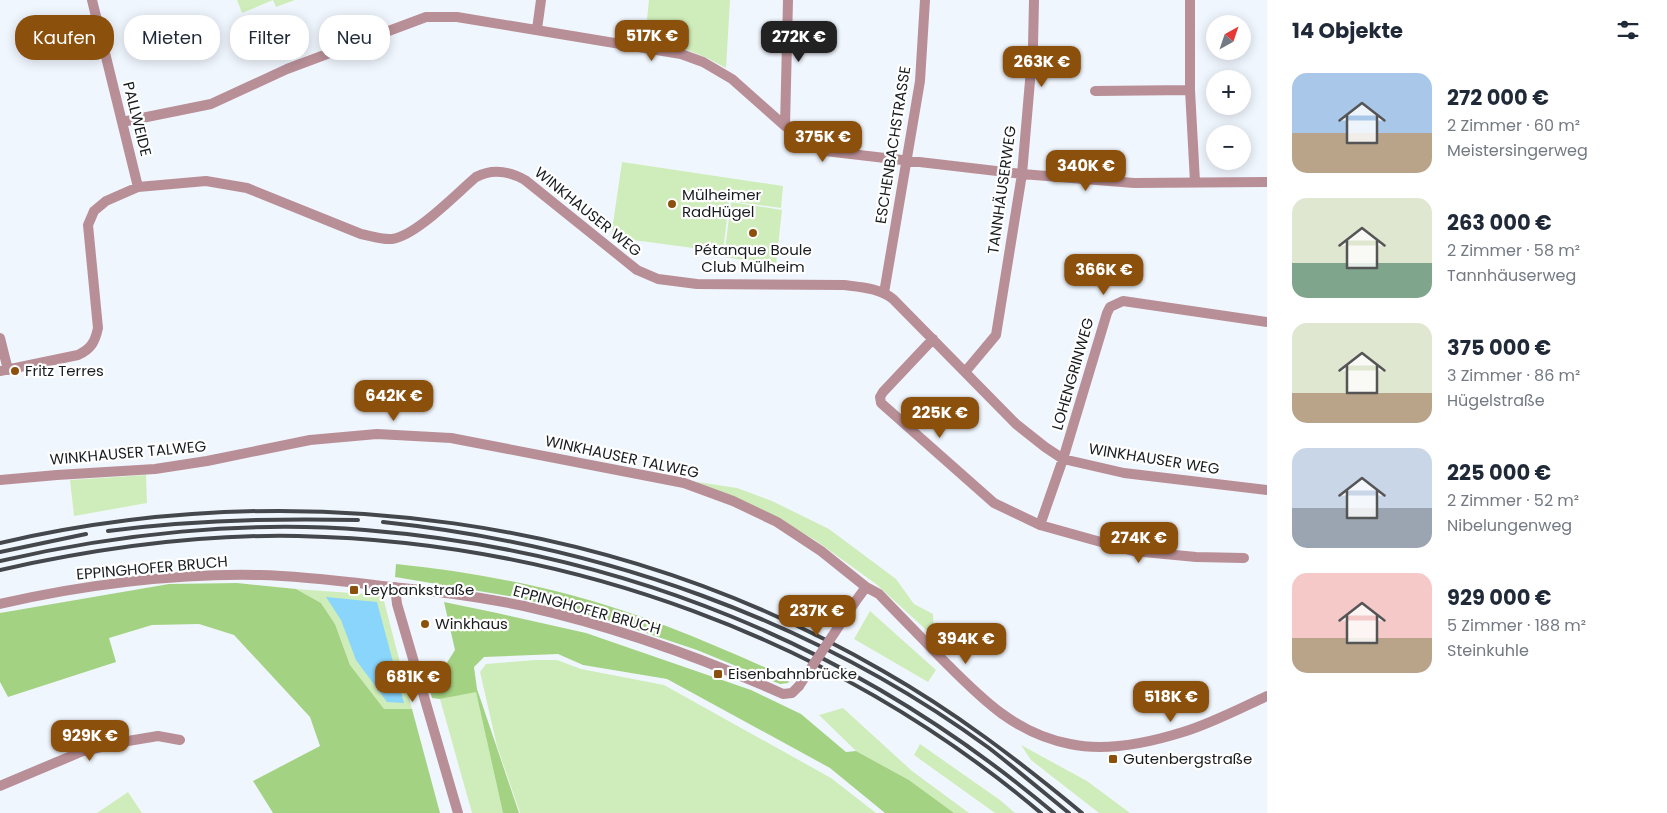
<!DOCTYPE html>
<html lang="de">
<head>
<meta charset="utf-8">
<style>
  body { margin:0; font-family:Poppins,sans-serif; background:#f2f2f3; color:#1f2937; height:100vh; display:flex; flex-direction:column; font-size:19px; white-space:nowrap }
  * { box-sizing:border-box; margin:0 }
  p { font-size:16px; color:#747a83 }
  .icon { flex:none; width:28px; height:28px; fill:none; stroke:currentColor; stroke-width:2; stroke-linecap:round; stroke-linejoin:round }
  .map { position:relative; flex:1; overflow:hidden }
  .details { display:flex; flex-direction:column; background:#fff; width:400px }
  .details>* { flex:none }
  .banner { position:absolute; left:15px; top:15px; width:475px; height:45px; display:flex; gap:10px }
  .needle { width:32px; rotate:40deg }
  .fabs { position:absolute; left:1206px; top:15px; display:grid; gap:10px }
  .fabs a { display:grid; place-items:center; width:45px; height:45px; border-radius:50%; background:#fff; box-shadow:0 2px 12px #0003; font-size:25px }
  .price { position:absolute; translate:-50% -42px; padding:0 11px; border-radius:10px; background:#8c500d; color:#fff; font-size:16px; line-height:32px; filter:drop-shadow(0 1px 2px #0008) }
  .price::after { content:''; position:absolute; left:50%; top:30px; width:15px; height:11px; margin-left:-8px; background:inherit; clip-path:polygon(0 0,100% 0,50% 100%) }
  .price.current { background:#222; color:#fff }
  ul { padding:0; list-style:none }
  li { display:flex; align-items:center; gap:15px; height:125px; padding:0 25px }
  li span { display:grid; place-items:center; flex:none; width:140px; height:100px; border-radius:15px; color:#555 }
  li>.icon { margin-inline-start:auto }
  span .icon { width:60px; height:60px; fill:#fffc; stroke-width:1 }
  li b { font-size:21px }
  h2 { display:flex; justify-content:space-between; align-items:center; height:60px; padding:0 25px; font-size:21px }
  .chip { padding:0 18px; border-radius:20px; background:#fff; box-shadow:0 2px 12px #0003; font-size:18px; line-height:45px }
  .chip.current { background:#8c500d; color:#fff }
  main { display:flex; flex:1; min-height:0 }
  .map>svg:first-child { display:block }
</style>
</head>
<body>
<main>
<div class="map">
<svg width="1267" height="813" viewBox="0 0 1267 813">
  <rect width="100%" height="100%" fill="#f0f6fe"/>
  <!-- green -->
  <path fill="#cfedba" d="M237,0H295L276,7L273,0L242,13Z
    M649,0H730L726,68C700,53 674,44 645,39Z
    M622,162L783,186L781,208L729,201L723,252L611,237Z
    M731,202L782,210L776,265L724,257Z
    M146,475L147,503L74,516L70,480Z
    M691,481L737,488L772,501L829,529L896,579L914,604L933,614L934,637L876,584L815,540L764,511Z
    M296,589L379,595L384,601L412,709L384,710L350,665L335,624L321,603Z
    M870,611L936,670L928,682L854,639Z
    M535,660H557L581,669L664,685L831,778L876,813H520L497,746L480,672L486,664Z
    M476,691L503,813H472L440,699Z
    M843,708L912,771L969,813H954L909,780L856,751L819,715Z
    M920,744L1000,800L1015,813H995L914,755Z
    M1021,745L1087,781L1130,813H1099L1031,760Z
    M128,792L142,813H97Z"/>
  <!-- forest -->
  <path fill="#a4d283" d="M396,564C455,570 514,580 571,595C647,615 720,647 791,679L788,683L780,684L697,650L607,620L515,597L395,577Z
    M237,583L296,589L321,603L335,624L350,665L384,709H412L440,813H273L253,781L320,746L310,717L234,635L199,624L152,625L109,638L116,662L8,697L0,682V613L169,584Z
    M444,602L497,613L586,633L751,690L801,714L846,752L856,751L909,780L954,813H885L830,768L667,679L583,665L558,654L484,657L474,667L477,689L519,813H503L476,692L440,699L432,698L425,671L443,669L455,650Z"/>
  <!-- water -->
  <path fill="#89d5fb" d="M326,597L377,602L404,703L387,702L356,660L341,620Z"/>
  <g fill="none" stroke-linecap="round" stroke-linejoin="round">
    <!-- minor -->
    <path stroke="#b98f97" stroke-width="10" d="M92,0L138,187
      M1190,0V90L1195,182
      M537,29L541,0
      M1095,91L1190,90
      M122,122L211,104L287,69L426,17H457L681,54L703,62L732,79L785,126L825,151L1022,174L1134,183L1267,182
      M785,126L788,0
      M884,293L920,81L925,0
      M0,338L8,370
      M933,339L883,392L880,397L881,403L994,503L1040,525L1133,551L1196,557L1244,558
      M0,371L78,355C91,349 95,342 98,328L88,225L94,211L106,201L138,187L206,181L247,188L361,234C371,236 382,240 392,239C416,236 457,193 476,177C493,168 509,171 525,180L637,270L658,279L697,284L844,285C860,287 880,288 893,299L1016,424L1045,447L1063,459L1124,473L1267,490
      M965,372L996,335L1022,174L1033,46L1034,0
      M0,480L57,475L155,469L207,461L310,440L377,434L451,438L684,483L733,501L777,522L821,551L866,587L879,594C899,615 920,636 940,657C979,696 1013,733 1070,744C1107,752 1148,743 1183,732C1210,724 1241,708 1267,696
      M1040,525L1063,459L1107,313L1110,307L1123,301L1267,322
      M395,587L397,604L458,813
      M855,602L866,587
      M0,604C81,585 177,573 260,575C304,576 349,582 392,587C436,591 481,597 524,606C613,626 700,657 783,694L792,693L799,686
      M0,786L83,751L128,741L158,736L180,740"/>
    <!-- rail -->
    <path stroke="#44474b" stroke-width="4" d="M383,522C600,545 812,619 989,748C1016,769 1042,791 1069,813
      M108,531C192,520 273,518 358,520
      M0,543C299,474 617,517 883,671C955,712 1018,760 1082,813
      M0,552L86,534
      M0,561C117,534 245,520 365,530C623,551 856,646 1054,813
      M0,570C98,548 198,534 298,536C569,542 834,638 1041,813"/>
    <!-- minor-bridge -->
    <path stroke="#b98f97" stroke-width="10" d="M799,686L855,602"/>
  </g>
  <!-- markers -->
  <g fill="#8c500d" stroke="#fff" stroke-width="2">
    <circle cx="672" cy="204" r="5"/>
    <circle cx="753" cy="233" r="5"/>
    <circle cx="15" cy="371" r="5"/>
    <rect x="349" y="585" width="10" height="10" rx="2.5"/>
    <circle cx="425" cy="624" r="5"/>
    <rect x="713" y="669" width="10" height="10" rx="2.5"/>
    <rect x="1108" y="754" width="10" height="10" rx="2.5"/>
  </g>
  <g text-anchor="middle" stroke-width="4.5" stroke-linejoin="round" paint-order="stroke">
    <!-- street labels -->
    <g font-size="15" fill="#191c1f" stroke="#fff">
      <text transform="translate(137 119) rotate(76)" y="5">PALLWEIDE</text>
      <text transform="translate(893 145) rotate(-81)" y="5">ESCHENBACHSTRASSE</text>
      <text transform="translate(1002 190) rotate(-82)" y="5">TANNHÄUSERWEG</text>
      <text transform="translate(588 212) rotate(39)" y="5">WINKHAUSER WEG</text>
      <text transform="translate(1073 374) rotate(-74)" y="5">LOHENGRINWEG</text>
      <text transform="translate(128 453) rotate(-5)" y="5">WINKHAUSER TALWEG</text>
      <text transform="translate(622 457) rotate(12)" y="5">WINKHAUSER TALWEG</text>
      <text transform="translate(1154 459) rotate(9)" y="5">WINKHAUSER WEG</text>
      <text transform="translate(152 568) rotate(-5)" y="5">EPPINGHOFER BRUCH</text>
      <text transform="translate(587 610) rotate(15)" y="5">EPPINGHOFER BRUCH</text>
    </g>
    <!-- poi labels -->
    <g font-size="15" fill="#191c1f" stroke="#fff" text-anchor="start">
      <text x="682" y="200">Mülheimer<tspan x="682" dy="17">RadHügel</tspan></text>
      <text x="753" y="255" text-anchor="middle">Pétanque Boule<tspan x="753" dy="17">Club Mülheim</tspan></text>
      <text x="25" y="376">Fritz Terres</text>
      <text x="364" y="595">Leybankstraße</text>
      <text x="435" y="629">Winkhaus</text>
      <text x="728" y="679">Eisenbahnbrücke</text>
      <text x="1123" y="764">Gutenbergstraße</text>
    </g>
  </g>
</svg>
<div class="fabs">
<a><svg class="needle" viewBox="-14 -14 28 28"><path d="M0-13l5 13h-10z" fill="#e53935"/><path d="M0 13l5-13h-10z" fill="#747a83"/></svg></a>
<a>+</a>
<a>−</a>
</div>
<b class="price" style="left:652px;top:62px">517K €</b>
<b class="price current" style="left:799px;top:63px">272K €</b>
<b class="price" style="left:1042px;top:88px">263K €</b>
<b class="price" style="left:823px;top:163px">375K €</b>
<b class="price" style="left:1086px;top:192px">340K €</b>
<b class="price" style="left:1104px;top:296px">366K €</b>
<b class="price" style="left:394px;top:422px">642K €</b>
<b class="price" style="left:940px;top:439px">225K €</b>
<b class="price" style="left:1139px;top:564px">274K €</b>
<b class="price" style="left:817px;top:637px">237K €</b>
<b class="price" style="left:966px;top:665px">394K €</b>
<b class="price" style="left:413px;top:703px">681K €</b>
<b class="price" style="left:1171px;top:723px">518K €</b>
<b class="price" style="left:90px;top:762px">929K €</b>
<div class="banner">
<a class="chip current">Kaufen</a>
<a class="chip">Mieten</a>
<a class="chip">Filter</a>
<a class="chip">Neu</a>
</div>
</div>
<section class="details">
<h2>14 Objekte<svg class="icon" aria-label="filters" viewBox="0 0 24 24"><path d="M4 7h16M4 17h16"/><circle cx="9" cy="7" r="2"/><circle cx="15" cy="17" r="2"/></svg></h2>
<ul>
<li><span style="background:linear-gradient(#a9c7e8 60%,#b9a48a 0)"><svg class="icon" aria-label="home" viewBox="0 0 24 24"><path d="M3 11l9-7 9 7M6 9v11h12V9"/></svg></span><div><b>272 000 €</b><p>2 Zimmer · 60 m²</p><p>Meistersingerweg</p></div></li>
<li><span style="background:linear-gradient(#dfe7d0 65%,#7fa58c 0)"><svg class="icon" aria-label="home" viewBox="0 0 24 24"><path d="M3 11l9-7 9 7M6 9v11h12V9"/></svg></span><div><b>263 000 €</b><p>2 Zimmer · 58 m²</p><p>Tannhäuserweg</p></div></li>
<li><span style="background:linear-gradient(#dfe7d0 70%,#b9a48a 0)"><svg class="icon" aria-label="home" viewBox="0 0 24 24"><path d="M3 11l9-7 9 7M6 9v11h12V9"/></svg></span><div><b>375 000 €</b><p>3 Zimmer · 86 m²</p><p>Hügelstraße</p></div></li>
<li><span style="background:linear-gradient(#c9d6e8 60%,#9aa5b1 0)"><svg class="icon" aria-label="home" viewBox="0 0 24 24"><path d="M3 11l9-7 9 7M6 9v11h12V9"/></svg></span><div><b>225 000 €</b><p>2 Zimmer · 52 m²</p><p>Nibelungenweg</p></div></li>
<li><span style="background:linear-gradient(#f6c9c9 65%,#b9a48a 0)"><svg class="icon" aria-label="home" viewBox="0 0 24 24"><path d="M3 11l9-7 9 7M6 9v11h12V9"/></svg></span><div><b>929 000 €</b><p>5 Zimmer · 188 m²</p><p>Steinkuhle</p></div></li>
</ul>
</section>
</main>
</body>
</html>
